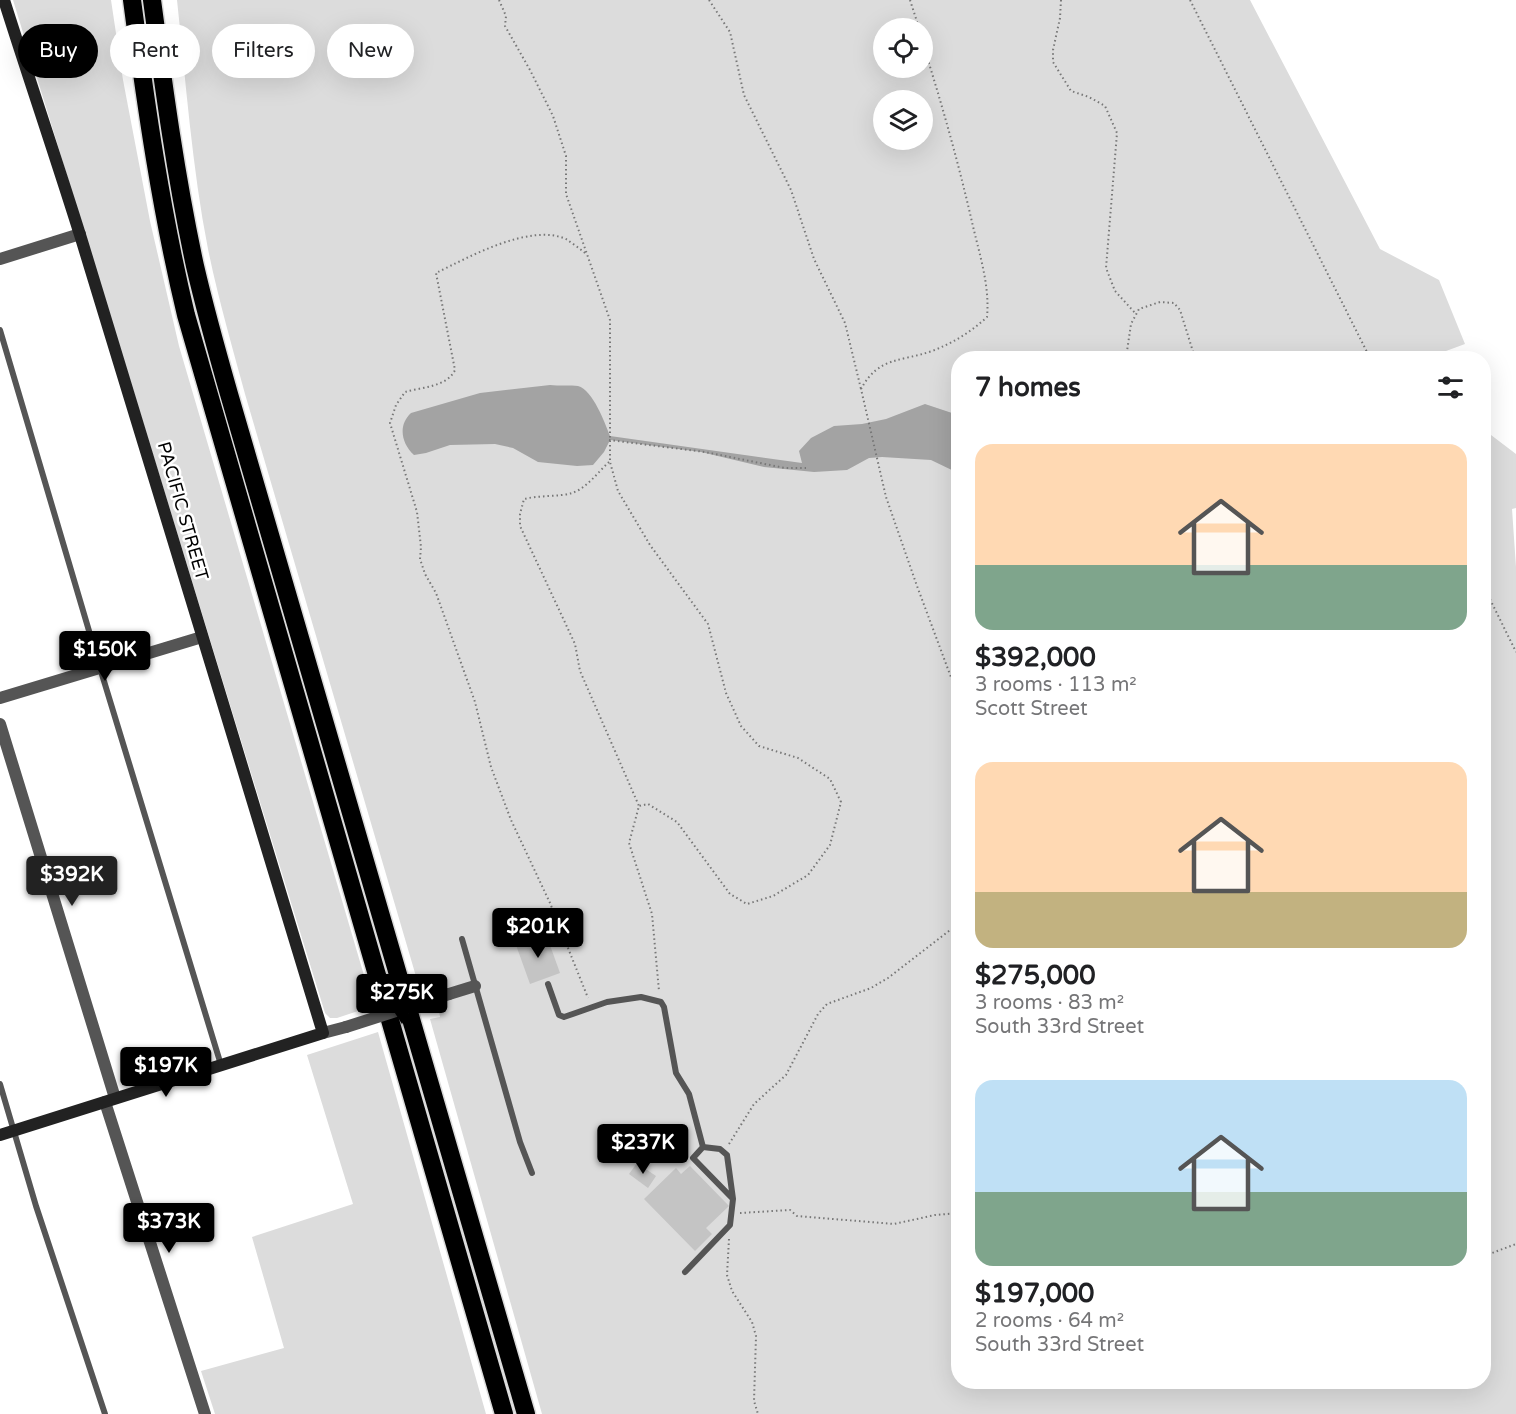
<!DOCTYPE html>
<html lang="en">
<head>
<meta charset="utf-8">
<style>
  body { margin:0; font-family:"Varela Round",sans-serif; background:#f6f6f6; color:#202124; height:100vh; display:flex; flex-direction:column; font-size:22px; white-space:nowrap }
  * { box-sizing:border-box; margin:0 }
  p { font-size:20px; color:#757577 }
  .icon { flex:none; width:33px; height:33px; fill:none; stroke:currentColor; stroke-width:2; stroke-linecap:round; stroke-linejoin:round }
  .map { position:relative; flex:1; overflow:hidden }
  .panel { position:absolute; left:951px; top:351px; width:540px; height:1038px; display:flex; flex-direction:column; background:#fff; border-radius:24px; box-shadow:0 6px 24px #0002 }
  .panel>* { flex:none }
  .hud { position:absolute; left:18px; top:24px; width:570px; height:54px; display:flex; gap:12px }
  .buttons { position:absolute; left:873px; top:18px; display:grid; gap:12px }
  .buttons a { display:grid; place-items:center; width:60px; height:60px; border-radius:50%; background:#fff; box-shadow:0 6px 24px #0002; font-size:30px }
  .price { position:absolute; translate:-50% -51px; padding:0 14px; border-radius:6px; background:#000; color:#fff; font-size:20px; line-height:39px; filter:drop-shadow(0 2px 3px #0008) }
  .price::after { content:''; position:absolute; left:50%; top:36px; width:18px; height:14px; margin-left:-9px; background:inherit; clip-path:polygon(0 0,100% 0,50% 100%) }
  .price.active { background:#222; color:#fff }
  ul { padding:0; list-style:none }
  li { display:grid; align-content:center; gap:12px; height:318px; padding:0 24px }
  li span { display:grid; place-items:center; height:186px; border-radius:18px; color:#555 }
  li>.icon { margin-inline-start:auto }
  span .icon { width:108px; height:108px; fill:#fffc; stroke-width:1 }
  li b { font-size:26px }
  h2 { display:flex; justify-content:space-between; align-items:center; height:72px; padding:0 24px; font-size:26px }
  .pill { padding:0 21px; border-radius:27px; background:#fff; box-shadow:0 6px 24px #0002; font-size:21px; line-height:54px }
  .pill.active { background:#000; color:#fff }
  .map>svg:first-child { display:block }
</style>
</head>
<body>
<div class="map">
<svg width="1516" height="1414" viewBox="0 0 1516 1414">
  <rect width="100%" height="100%" fill="#fff"/>
  <!-- green -->
  <path fill="#dcdcdc" fill-rule="evenodd" d="M13,0H111L123,80L150,221L179,346L373,1006L337,1018H330L325,1013Z
    M177,0H1250L1380,249L1439,280L1465,344L1427,358H958V1382H1484V418L1491,435L1516,454V508L1512,509L1516,567V1414H542L430,1019L440,1017L434,987L420,990L245,394C232,346 218,298 208,249C192,167 186,83 177,0ZM884,28H922V68H884ZM884,100H922V140H884Z
    M378,1032L486,1414H215L201,1371L284,1348L252,1237L353,1204L307,1055Z"/>
  <!-- water -->
  <path fill="#a3a3a3" d="M550,385C558,386 571,385 578,386C593,390 605,423 610,436L802,463L799,451L811,438L834,426L862,424L886,419L925,404L958,415V473L931,460L882,457L869,458L847,470L814,472L764,467L701,452L610,440L604,452L593,465L577,466L538,462L513,448L495,444L450,445L426,453L414,455C401,443 398,425 411,413L480,393Z"/>
  <!-- building -->
  <path fill="#c4c4c4" d="M546,934L560,973L530,984L516,945Z
    M637,1163L656,1176L648,1188L629,1174Z
    M690,1166L729,1206L706,1228L712,1234L695,1251L644,1199L676,1168L681,1174Z"/>
  <g fill="none" stroke-linecap="round" stroke-linejoin="round">
    <defs>
      <path id="highway" d="M132,0C146,106 161,211 186,315L504,1414
        M152,0C164,89 176,178 195,266C205,309 217,352 229,394L526,1414"/>
    </defs>
    <!-- highway casing -->
    <use href="#highway" stroke="#dbdbdb" stroke-width="21"/>
    <!-- path -->
    <path stroke="#777" stroke-width="2" stroke-dasharray="1.5 3" stroke-linecap="butt" d="M499,0L506,16L505,26L530,70L553,116L566,156V194L610,320V462L618,491L650,545L708,624L726,693L741,726L759,746L798,758L830,779L841,802L830,845L808,875L773,896L747,904L730,894L677,822L648,804L639,806L629,843L652,914L659,991
      M709,0L730,32L744,95L791,190L814,259L845,323L861,389
      M910,0L919,28
      M1061,0L1060,18L1053,50V62L1071,91L1089,97L1105,106L1117,133L1106,268L1115,291L1136,314
      M1190,0L1370,358
      M922,41C941,101 958,161 972,222C979,253 990,285 987,317C971,332 953,343 932,351C901,362 879,356 861,389L886,497L917,586L958,696
      M585,253C579,248 572,243 566,239C530,223 469,257 436,273L455,370C447,387 422,387 405,392L396,405L390,423L417,512L421,547L420,559L425,574L436,593L475,702L491,767L511,820L550,903L588,998
      M1126,358L1131,324L1139,309L1160,302L1174,303L1180,310L1195,358
      M609,440L705,452L785,468H806
      M609,462C598,472 587,488 572,493C559,497 540,495 524,499L520,514V526L575,644L580,671L639,806
      M1484,587L1516,652
      M729,1144L754,1104L786,1075L818,1014L827,1004L871,988L888,978L954,927L958,928
      M740,1213L790,1210L797,1216L894,1224L935,1215L958,1213
      M729,1239L727,1275L732,1291L752,1322L756,1336L754,1401L758,1414
      M1484,1256L1516,1244"/>
    <!-- lane -->
    <path stroke="#555" stroke-width="6" d="M0,330L100,668L221,1065
      M462,939L520,1142L532,1173
      M548,984L559,1015L564,1017L607,1002L641,997L661,1002L664,1007L676,1073L689,1094L703,1147L693,1158L733,1199L730,1225L685,1272
      M0,1084L36,1206L105,1414
      M703,1147L720,1149L727,1155L733,1199"/>
    <!-- street -->
    <path stroke="#555" stroke-width="12" d="M0,259L80,234
      M0,698L202,637
      M0,724L115,1098
      M449,994L475,986
      M323,1033L346,1027
      M105,1102L205,1414"/>
    <!-- secondary -->
    <path stroke="#222" stroke-width="12" d="M0,1135L323,1033C242,768 163,503 81,238C56,158 29,79 4,0"/>
    <!-- highway -->
    <use href="#highway" stroke="#000" stroke-width="18"/>
    <!-- street-bridge -->
    <path stroke="#555" stroke-width="12" d="M346,1027L449,994"/>
  </g>
  <g text-anchor="middle" stroke-width="5" stroke-linejoin="round" paint-order="stroke">
    <!-- street labels -->
    <g font-size="18" fill="#000" stroke="#fff">
      <text transform="translate(183 511) rotate(74)" y="6">PACIFIC STREET</text>
    </g>
  </g>
</svg>
<div class="buttons">
<a><svg class="icon" aria-label="locate" viewBox="0 0 24 24"><circle cx="12" cy="12" r="6"/><path d="M12 2v4M12 18v4M2 12h4M18 12h4"/></svg></a>
<a><svg class="icon" aria-label="layers" viewBox="0 0 24 24"><path d="M12 4l9 5-9 5-9-5zM3 14l9 5 9-5"/></svg></a>
</div>
<b class="price" style="left:105px;top:682px">$150K</b>
<b class="price active" style="left:72px;top:907px">$392K</b>
<b class="price" style="left:538px;top:959px">$201K</b>
<b class="price" style="left:402px;top:1025px">$275K</b>
<b class="price" style="left:166px;top:1098px">$197K</b>
<b class="price" style="left:643px;top:1175px">$237K</b>
<b class="price" style="left:169px;top:1254px">$373K</b>
<div class="hud">
<a class="pill active">Buy</a>
<a class="pill">Rent</a>
<a class="pill">Filters</a>
<a class="pill">New</a>
</div>
<section class="panel">
<h2>7 homes<svg class="icon" aria-label="filters" viewBox="0 0 24 24"><path d="M4 7h16M4 17h16"/><circle cx="9" cy="7" r="2"/><circle cx="15" cy="17" r="2"/></svg></h2>
<ul>
<li><span style="background:linear-gradient(#ffd9b3 65%,#7fa58c 0)"><svg class="icon" aria-label="home" viewBox="0 0 24 24"><path d="M3 11l9-7 9 7M6 9v11h12V9"/></svg></span><div><b>$392,000</b><p>3 rooms · 113 m²</p><p>Scott Street</p></div></li>
<li><span style="background:linear-gradient(#ffd9b3 70%,#c2b280 0)"><svg class="icon" aria-label="home" viewBox="0 0 24 24"><path d="M3 11l9-7 9 7M6 9v11h12V9"/></svg></span><div><b>$275,000</b><p>3 rooms · 83 m²</p><p>South 33rd Street</p></div></li>
<li><span style="background:linear-gradient(#bfe0f5 60%,#7fa58c 0)"><svg class="icon" aria-label="home" viewBox="0 0 24 24"><path d="M3 11l9-7 9 7M6 9v11h12V9"/></svg></span><div><b>$197,000</b><p>2 rooms · 64 m²</p><p>South 33rd Street</p></div></li>
</ul>
</section>
</div>
</body>
</html>
